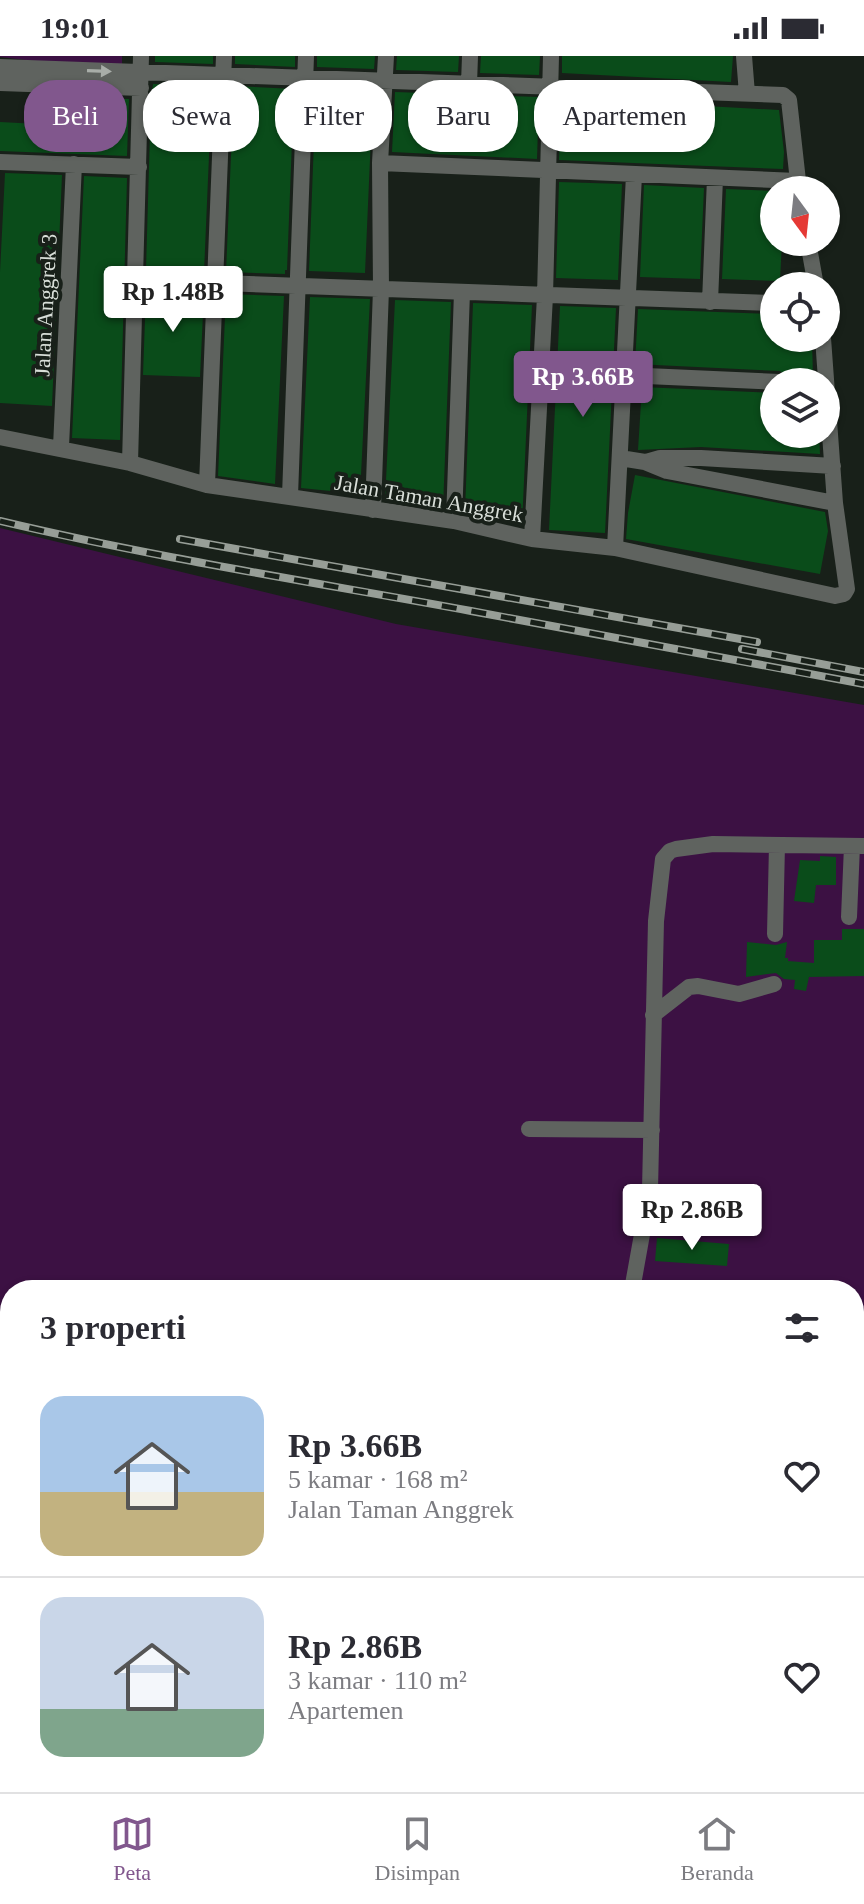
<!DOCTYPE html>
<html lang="id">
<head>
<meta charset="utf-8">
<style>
  body { margin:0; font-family:Georgia,serif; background:#f2f2f3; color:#2b2b33; height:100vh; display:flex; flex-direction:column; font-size:30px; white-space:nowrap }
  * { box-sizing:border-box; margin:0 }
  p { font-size:26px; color:#7c7c81 }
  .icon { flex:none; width:44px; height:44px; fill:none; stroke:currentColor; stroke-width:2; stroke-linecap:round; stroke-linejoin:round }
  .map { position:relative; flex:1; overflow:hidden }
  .drawer { position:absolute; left:0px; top:1224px; width:864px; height:512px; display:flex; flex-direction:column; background:#fff; border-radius:32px 32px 0 0; box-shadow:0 2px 6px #0004 }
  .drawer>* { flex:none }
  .guide { position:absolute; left:24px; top:24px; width:816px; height:72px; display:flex; gap:16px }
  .needle { width:52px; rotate:165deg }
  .buttons { position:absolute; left:760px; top:120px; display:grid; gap:16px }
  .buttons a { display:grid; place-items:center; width:80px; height:80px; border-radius:50%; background:#fff; box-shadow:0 2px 6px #0004; font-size:40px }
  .price { position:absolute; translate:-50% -68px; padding:0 18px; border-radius:8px; background:#fff; color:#222; font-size:26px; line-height:52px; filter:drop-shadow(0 2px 4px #0008) }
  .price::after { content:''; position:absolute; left:50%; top:48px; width:24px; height:18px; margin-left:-12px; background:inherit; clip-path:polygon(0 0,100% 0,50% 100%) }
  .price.on { background:#81578d; color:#fff }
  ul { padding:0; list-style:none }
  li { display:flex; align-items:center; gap:24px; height:200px; padding:0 40px }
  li+li { border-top:2px solid #e1e1e2 }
  li span { display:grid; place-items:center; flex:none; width:224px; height:160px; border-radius:24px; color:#555 }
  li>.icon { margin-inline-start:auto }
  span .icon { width:96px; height:96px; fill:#fffc; stroke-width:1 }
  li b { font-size:34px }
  h2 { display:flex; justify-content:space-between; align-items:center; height:96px; padding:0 40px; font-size:34px }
  .chip { padding:0 28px; border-radius:32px; background:#fff; box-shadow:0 2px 6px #0004; font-size:28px; line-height:72px }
  .chip.on { background:#81578d; color:#fff }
  .status { display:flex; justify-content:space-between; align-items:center; height:56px; padding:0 40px; background:#fff; direction:ltr }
  .status svg { height:22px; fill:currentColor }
  .menu { display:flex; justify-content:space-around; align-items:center; height:112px; border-top:2px solid #e1e1e2; background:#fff; font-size:22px; color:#7c7c81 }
  .menu a { display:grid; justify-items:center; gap:4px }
  .menu .on { color:#81578d }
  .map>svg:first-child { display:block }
</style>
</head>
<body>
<div class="status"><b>19:01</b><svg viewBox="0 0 49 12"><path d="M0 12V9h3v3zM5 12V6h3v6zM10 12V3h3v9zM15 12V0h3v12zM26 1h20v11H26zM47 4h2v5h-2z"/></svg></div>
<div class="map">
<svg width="864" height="1736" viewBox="0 0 864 1736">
  <rect width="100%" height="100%" fill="#182019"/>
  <!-- green -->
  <path fill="#3c1143" d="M122,0V15L0,1V0Z
    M0,472L396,568L864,649V1519H854V1234H10V1405L0,1389Z"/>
  <!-- forest -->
  <path fill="#6a3c72" d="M0,1389L10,1405V1599L0,1597Z"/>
  <!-- building -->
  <path fill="#0a4c1a" d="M155,0H213V8L155,6Z
    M235,0H295V11L235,8Z
    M317,0H375L374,13L317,11Z
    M397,0H459L458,16L396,14Z
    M481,0H540L539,19L480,17Z
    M562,0H733L731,26L562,17Z
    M153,28L212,30L204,216L146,213L151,42Z
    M234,30L294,33L287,214H285V218L226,216Z
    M316,33L373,35L365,217L309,215Z
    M395,36L539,41L537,103L392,96Z
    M78,41L129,43L127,100L0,95V66L77,70Z
    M561,42L779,54L784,96L783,113L559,104Z
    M5,117L62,119L52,350L0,347V216Z
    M84,120L127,122L120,384L72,382Z
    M559,126L622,128L618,224L556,222Z
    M644,129L704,132L700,223L640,221Z
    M726,133L774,135V186H782L780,225L722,223Z
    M146,235L204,237L200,321L143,319Z
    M226,238L284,240L275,428L218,420Z
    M310,241L370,243L360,438L301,432Z
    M395,244L451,246L443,452L385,444Z
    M473,247L532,249L522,469L491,462V456L465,455Z
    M560,250L616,252L605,477L549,474Z
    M638,253L774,258V282H812L813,323L789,322L780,315L635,308Z
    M642,331L774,337V378H819L820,398L701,391L638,394Z
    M635,419L825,456L828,475L820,518L626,483L628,457Z
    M820,800L836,801V829H816L814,847L794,845L800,804L820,805Z
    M842,873H864V920L809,921L806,935L794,933L795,924L784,923L776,917L746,921L747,886L776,889L787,886L785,902H788V905L814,907V884H842Z
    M657,1182L729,1188L727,1210L655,1205Z"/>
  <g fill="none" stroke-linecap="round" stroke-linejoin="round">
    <!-- minor -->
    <path stroke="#5f635f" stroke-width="16" d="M744,0L747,38
      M0,11L783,39L789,44L799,134
      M0,27L141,32
      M469,28L470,0
      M0,106L139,111
      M380,107L797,125
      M808,186L816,230
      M135,224L774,247
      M710,246L715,122
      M624,319L779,326
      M0,381L130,407L207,429L454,465L532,483L615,492L835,540L844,538L847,533L835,447L823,282
      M61,391L74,108
      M620,402L645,406L667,415L835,447
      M646,406L660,402H701L833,410
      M130,407L141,0
      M207,429L224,0
      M290,440L306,0
      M373,454L381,233L380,107L386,0
      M454,465L462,236
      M532,483L545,240L551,0
      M615,492L634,119
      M849,861L852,790
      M775,878L777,789
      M653,959L689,931L698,930L739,938L774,928
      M529,1073L652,1074
      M632,1234L650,1134L656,865L663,803L670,795L676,793L713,788L864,790
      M751,1726L753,1736
      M820,1736L827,1733L864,1732"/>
    <defs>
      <path id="rail" d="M0,465C156,502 313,526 471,555C602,579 733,604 864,628
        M180,483L757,586
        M742,593L864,616"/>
    </defs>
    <!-- rail casing -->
    <use href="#rail" stroke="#979e97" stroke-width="8"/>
    <!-- rail -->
    <use href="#rail" stroke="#182019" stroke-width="5" stroke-dasharray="15" stroke-linecap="butt"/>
  </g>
  <!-- one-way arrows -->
  <defs><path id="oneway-solid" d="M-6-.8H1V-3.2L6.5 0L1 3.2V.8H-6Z" transform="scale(2)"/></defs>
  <use fill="#a8ada8" href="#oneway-solid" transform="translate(99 15) rotate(2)"/>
  <g text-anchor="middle" stroke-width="8" stroke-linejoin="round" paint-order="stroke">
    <!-- street labels -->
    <g font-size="22" fill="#d8ded8" stroke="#182019">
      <text transform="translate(45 249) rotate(-87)" y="8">Jalan Anggrek 3</text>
      <text transform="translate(429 442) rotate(10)" y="8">Jalan Taman Anggrek</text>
    </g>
  </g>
</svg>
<div class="buttons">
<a><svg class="needle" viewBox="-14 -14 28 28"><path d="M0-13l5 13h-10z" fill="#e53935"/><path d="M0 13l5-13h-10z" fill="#7c7c81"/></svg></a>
<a><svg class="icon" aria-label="locate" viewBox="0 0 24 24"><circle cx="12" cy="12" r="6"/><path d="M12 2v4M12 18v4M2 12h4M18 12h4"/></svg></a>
<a><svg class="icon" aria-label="layers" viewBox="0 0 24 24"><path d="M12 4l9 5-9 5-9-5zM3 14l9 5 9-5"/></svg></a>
</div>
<b class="price" style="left:173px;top:278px">Rp 1.48B</b>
<b class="price on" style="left:583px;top:363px">Rp 3.66B</b>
<b class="price" style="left:692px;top:1196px">Rp 2.86B</b>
<div class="guide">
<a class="chip on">Beli</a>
<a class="chip">Sewa</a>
<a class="chip">Filter</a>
<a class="chip">Baru</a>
<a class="chip">Apartemen</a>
</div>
<section class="drawer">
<h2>3 properti<svg class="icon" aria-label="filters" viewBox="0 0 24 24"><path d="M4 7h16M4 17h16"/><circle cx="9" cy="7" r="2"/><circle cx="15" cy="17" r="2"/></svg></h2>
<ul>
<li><span style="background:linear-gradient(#a9c7e8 60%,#c2b280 0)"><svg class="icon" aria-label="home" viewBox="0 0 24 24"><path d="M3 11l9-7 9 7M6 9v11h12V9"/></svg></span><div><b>Rp 3.66B</b><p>5 kamar · 168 m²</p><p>Jalan Taman Anggrek</p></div><svg class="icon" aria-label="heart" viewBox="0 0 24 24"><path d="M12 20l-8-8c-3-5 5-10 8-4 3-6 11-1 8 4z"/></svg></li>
<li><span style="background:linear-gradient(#c9d6e8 70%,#7fa58c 0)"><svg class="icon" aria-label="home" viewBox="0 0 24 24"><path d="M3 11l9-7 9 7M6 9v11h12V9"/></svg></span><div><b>Rp 2.86B</b><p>3 kamar · 110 m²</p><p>Apartemen</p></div><svg class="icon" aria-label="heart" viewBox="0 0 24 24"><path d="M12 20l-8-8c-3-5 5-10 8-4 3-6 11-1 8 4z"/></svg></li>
</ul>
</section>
</div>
<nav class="menu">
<a class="on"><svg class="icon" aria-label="map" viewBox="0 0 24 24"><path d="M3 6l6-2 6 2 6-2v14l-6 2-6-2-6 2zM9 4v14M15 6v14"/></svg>Peta</a>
<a><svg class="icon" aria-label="saved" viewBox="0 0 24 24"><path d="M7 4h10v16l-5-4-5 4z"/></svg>Disimpan</a>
<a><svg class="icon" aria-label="home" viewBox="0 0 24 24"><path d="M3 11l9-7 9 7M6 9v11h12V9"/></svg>Beranda</a>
</nav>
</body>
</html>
